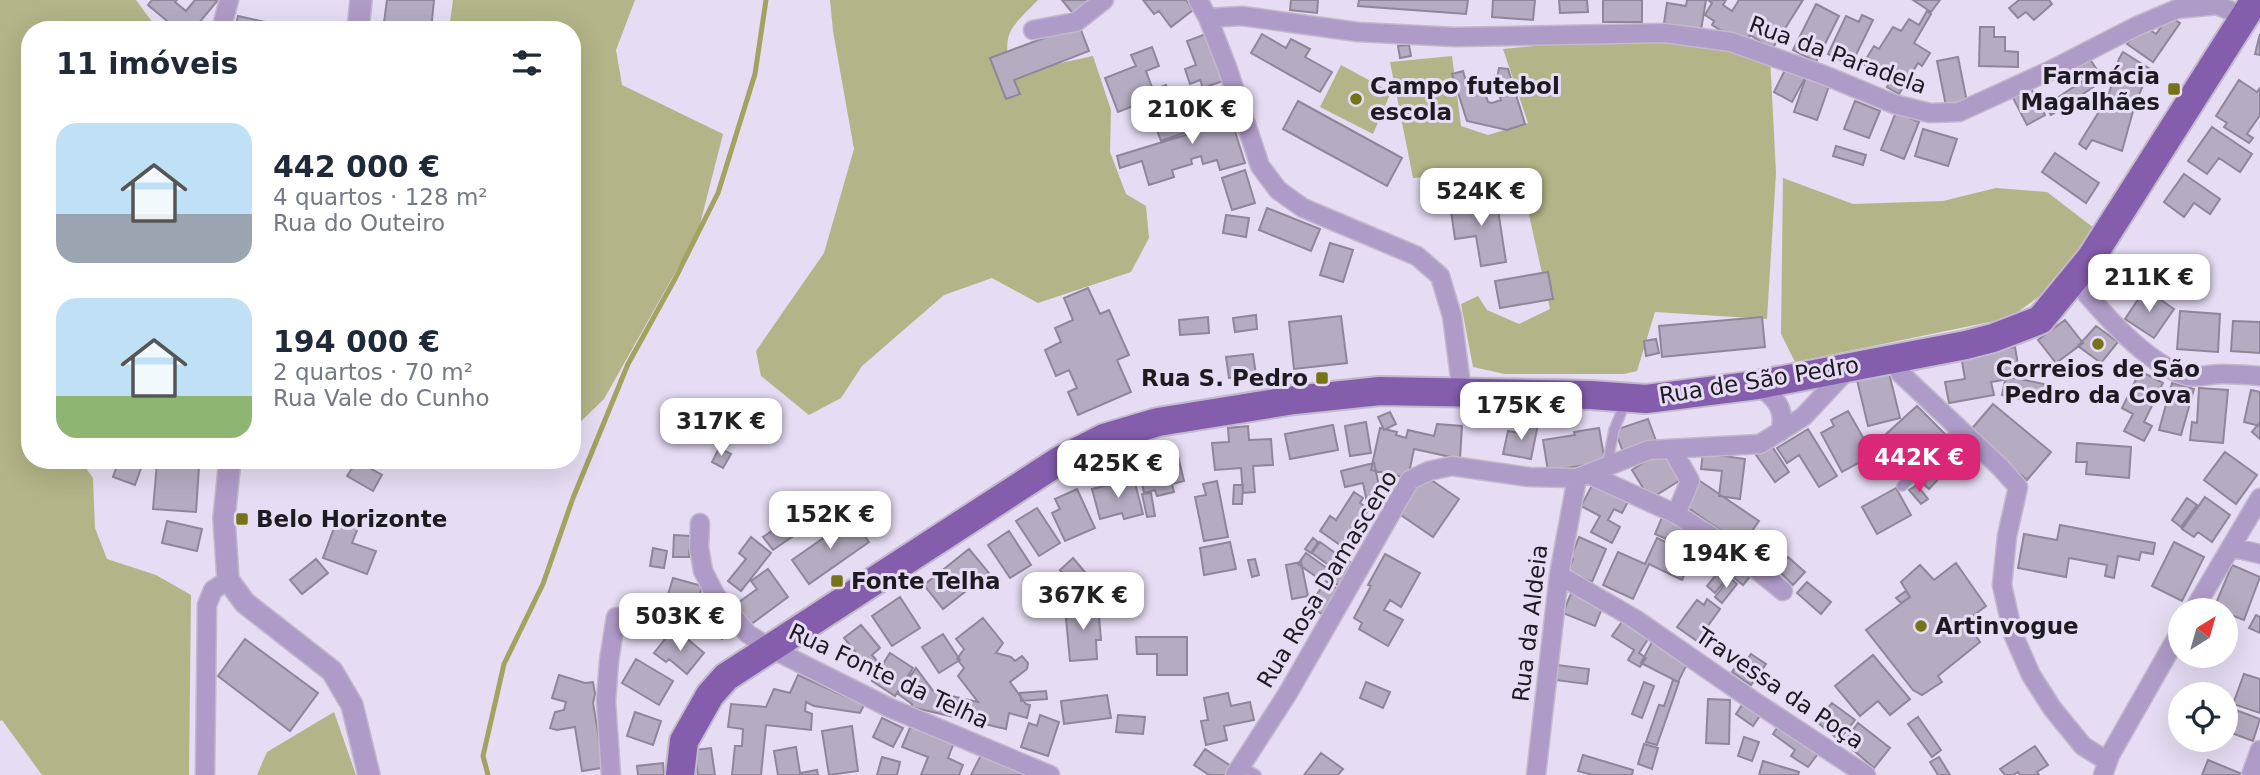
<!DOCTYPE html>
<html lang="pt">
<head>
<meta charset="utf-8">
<style>
  body { margin:0; font-family:"DejaVu Sans",sans-serif; background:#f2f2f3; color:#1f2937; height:100vh; display:flex; flex-direction:column; font-size:26px; white-space:nowrap }
  * { box-sizing:border-box; margin:0 }
  p { font-size:23px; color:#747a83 }
  .icon { flex:none; width:38px; height:38px; fill:none; stroke:currentColor; stroke-width:2; stroke-linecap:round; stroke-linejoin:round }
  .map { position:relative; flex:1; overflow:hidden }
  .details { position:absolute; left:21px; top:21px; width:560px; height:448px; display:flex; flex-direction:column; background:#fff; border-radius:28px; box-shadow:0 7px 28px #0002 }
  .details>* { flex:none }
  .needle { width:46px; rotate:37deg }
  .buttons { position:absolute; left:2168px; top:598px; display:grid; gap:14px }
  .buttons a { display:grid; place-items:center; width:70px; height:70px; border-radius:50%; background:#fff; box-shadow:0 7px 28px #0002; font-size:35px }
  .price { position:absolute; translate:-50% -60px; padding:0 16px; border-radius:14px; background:#fff; color:#222; font-size:23px; line-height:46px; filter:drop-shadow(0 2px 4px #0008) }
  .price::after { content:''; position:absolute; left:50%; top:42px; width:21px; height:16px; margin-left:-10px; background:inherit; clip-path:polygon(0 0,100% 0,50% 100%) }
  .price.selected { background:#db2777; color:#fff }
  ul { padding:0; list-style:none }
  li { display:flex; align-items:center; gap:21px; height:175px; padding:0 35px }
  li span { display:grid; place-items:center; flex:none; width:196px; height:140px; border-radius:21px; color:#555 }
  li>.icon { margin-inline-start:auto }
  span .icon { width:84px; height:84px; fill:#fffc; stroke-width:1 }
  li b { font-size:30px }
  h2 { display:flex; justify-content:space-between; align-items:center; height:84px; padding:0 35px; font-size:30px }
  .map>svg:first-child { display:block }
</style>
</head>
<body>
<div class="map">
<svg width="2260" height="775" viewBox="0 0 2260 775">
  <rect width="100%" height="100%" fill="#e6dcf3"/>
  <!-- green -->
  <path fill="#b3b487" d="M0,0H136L158,30H30V460H80L93,478L95,528L107,559L156,575L191,595L189,775H42L2,720L0,721Z
    M453,0H635L616,50L622,85L723,134L698,232L604,399L572,430V30H449Z
    M830,0H1038C1008,31 1003,30 1010,74L1093,56L1111,110L1110,152L1126,194L1146,206L1149,238L1131,272L1038,303L992,278L944,295L862,366L841,398L809,415L761,376L756,351L824,253L854,149L833,31Z
    M1665,33L1770,56L1776,173L1767,319L1655,312L1637,371L1624,374H1505L1473,367L1461,304L1478,296L1487,310L1519,324L1550,309L1519,170L1413,178L1390,62L1452,56L1461,126L1488,135L1528,123L1503,49Z
    M1341,65L1391,92L1373,134L1320,107Z
    M1783,178L1853,204L1943,201L1996,188L2047,192L2094,228L2058,283L2009,318L1795,362L1781,334Z
    M334,712L356,775H257L267,752Z"/>
  <g fill="none" stroke-linecap="round" stroke-linejoin="round">
    <!-- stream -->
    <path stroke="#a2a361" stroke-width="5" d="M488,775L483,756L504,664L543,584L573,498L628,364L676,277L718,193L755,74L766,0"/>
  </g>
  <!-- building -->
  <path fill="#b6acc2" stroke="#8f869b" stroke-width="2" d="M152,0H177L175,2L186,11L195,0H218L198,24L206,30H178L148,5Z
    M387,0H434L431,30H383Z
    M1062,0H1095L1075,16Z
    M1143,0H1186L1193,10L1171,27L1159,11L1154,14Z
    M1291,0H1318L1317,13L1290,10Z
    M1359,0H1468L1466,14L1358,6Z
    M1493,0H1535L1533,20L1492,17Z
    M1559,0H1587L1588,12L1560,13Z
    M1603,0H1642V22H1603Z
    M1687,0H1706L1701,30L1664,23L1667,3L1686,6Z
    M1708,0H1726L1723,5L1732,11L1739,0H1803L1772,49L1750,35L1744,45L1712,25L1714,21L1705,15L1712,3Z
    M1913,0H1940L1931,12Z
    M2019,0H2049L2052,4L2034,20L2026,12L2018,18L2009,8Z
    M1816,4L1839,16L1816,62L1793,50Z
    M1927,11L1931,14L1914,43L1930,53L1922,66L1918,63L1899,94L1887,87L1890,81L1863,64L1874,46L1879,49L1893,27L1901,31L1909,19L1919,25Z
    M1862,15L1873,20L1851,65L1828,54L1846,16L1859,22Z
    M238,16L270,23L269,27L280,30H235Z
    M2169,16L2180,23L2153,62L2127,44L2141,24L2156,34Z
    M1079,25L1089,51L1014,80L1020,94L1006,99L990,58Z
    M1980,27H1994V37H2005V51L2018,52V67L1979,66Z
    M1206,34L1223,81L1203,88L1200,80L1190,84L1185,69L1196,65L1187,41Z
    M1262,34L1286,48L1291,39L1310,49L1305,57L1332,72L1320,92L1251,53Z
    M2260,34V55L2255,54Z
    M1409,45L1411,56L1400,58L1398,46Z
    M1152,47L1159,66L1146,71L1153,90L1166,85L1184,133L1161,141L1146,101L1118,112L1105,78L1136,66L1131,55Z
    M2123,52L2150,69L2135,104L2122,151L2092,140L2086,149L2079,144L2108,97L2119,59Z
    M2087,55L2104,80L2051,115L2045,106L2084,80L2073,64Z
    M1958,57L1967,102L1946,106L1937,61Z
    M1499,68L1508,69L1525,124L1507,130L1467,121L1452,74L1463,71L1467,85L1481,81L1488,102L1492,103L1501,100L1496,84Z
    M1786,68L1805,78L1792,102L1774,92Z
    M1806,77L1829,86L1817,120L1794,112Z
    M2239,80L2257,92L2260,88V115L2247,134L2253,138L2249,143L2224,127L2227,123L2216,116Z
    M1221,87L1245,163L1220,170L1217,160L1203,164L1201,156L1191,159L1192,164L1172,170L1174,177L1149,185L1142,161L1120,168L1117,156L1215,126L1205,92Z
    M2031,88L2045,115L2027,125L2013,98Z
    M1298,101L1402,158L1387,186L1283,129Z
    M1855,101L1880,111L1869,138L1844,129Z
    M1896,112L1919,122L1904,159L1881,150Z
    M2212,127L2252,154L2240,172L2219,158L2207,174L2188,161Z
    M1923,129L1957,139L1948,166L1915,156Z
    M1836,146L1866,155L1863,165L1833,156Z
    M2055,153L2099,183L2086,203L2042,172Z
    M1245,170L1255,203L1232,210L1222,178Z
    M2184,174L2220,199L2210,214L2194,203L2184,217L2164,202Z
    M1496,197L1506,262L1481,266L1476,236L1455,239L1450,204Z
    M1267,208L1320,229L1311,251L1259,230Z
    M1226,215L1249,218L1246,237L1223,233Z
    M1330,243L1353,250L1343,282L1320,275Z
    M1548,272L1553,299L1500,308L1495,281Z
    M1088,288L1100,314L1109,310L1129,355L1117,360L1131,392L1078,415L1068,392L1077,388L1069,370L1056,376L1045,350L1061,342L1055,328L1073,320L1064,298Z
    M2145,289L2174,309L2154,338L2125,319Z
    M2180,311L2220,314L2218,352L2177,349Z
    M1256,315L1257,329L1235,332L1233,318Z
    M1341,316L1347,363L1294,369L1289,322Z
    M1208,317L1209,333L1180,335L1179,320Z
    M1762,317L1765,347L1662,357L1659,326Z
    M2065,320L2083,343L2056,363L2038,340Z
    M2233,321L2260,322V353L2231,351Z
    M2096,326L2118,342L2101,363L2078,346Z
    M1656,339L1659,353L1646,356L1644,341Z
    M2015,347L2020,377L1991,382L1994,395L1949,403L1945,382L1965,379L1961,356Z
    M1253,354L1256,375L1229,378L1226,357Z
    M2140,371L2163,383L2144,422L2152,426L2144,441L2124,431L2133,414L2122,408Z
    M1889,373L1900,418L1868,426L1857,380Z
    M2006,376L2048,385L2044,404L2002,395Z
    M2172,383L2194,389L2181,435L2159,430Z
    M2199,388L2228,390L2223,443L2190,440L2192,422L2197,423Z
    M2251,390L2260,392V426L2244,422Z
    M1993,404L2051,452L2027,480L1969,432Z
    M1917,406L1948,437L1921,464L1906,450L1901,456L1893,449L1882,460L1876,454L1891,440L1885,435Z
    M1848,411L1873,455L1842,472L1821,433L1834,426L1831,420Z
    M1390,412L1396,424L1384,430L1378,417Z
    M1648,419L1656,441L1623,452L1615,430Z
    M1366,422L1371,453L1350,456L1345,426Z
    M1527,422L1538,424L1531,459L1503,454L1508,431L1524,434Z
    M2260,422V439L2252,432Z
    M1437,424L1462,426L1460,459L1414,449L1408,478L1371,470L1380,428L1397,432L1396,435L1406,438L1408,430L1434,436Z
    M1333,425L1338,450L1290,459L1285,434Z
    M1248,426L1249,440L1271,439L1273,465L1253,466L1255,492L1243,493L1241,468L1215,470L1212,443L1229,442L1228,428Z
    M1599,428L1605,462L1548,471L1543,440L1575,435L1574,432Z
    M1808,429L1837,476L1819,487L1799,455L1787,463L1777,448Z
    M1769,442L1789,472L1775,482L1754,452Z
    M1959,442L1970,455L1961,463L1949,450Z
    M2077,443L2131,447L2129,478L2086,474L2087,462H2076Z
    M719,448L731,454L723,468L712,462Z
    M1663,450L1682,479L1650,499L1632,470Z
    M1177,452L1184,481L1172,484L1174,492L1157,496L1155,490L1144,493L1137,461Z
    M2225,452L2257,475L2236,504L2204,480Z
    M1703,453L1745,459L1740,499L1719,496L1722,471L1701,469Z
    M119,460H144L135,485L113,477Z
    M341,460H359V462L382,475L373,491L347,476L353,467Z
    M157,463L199,467L196,512L153,509Z
    M1374,463L1383,504L1368,507L1363,483L1345,487L1341,471Z
    M1931,463L1943,474L1929,489L1917,478Z
    M1424,475L1459,499L1433,537L1398,513Z
    M1134,479L1143,514L1124,519L1122,513L1100,519L1092,489Z
    M1595,480L1630,498L1622,513L1614,509L1608,520L1620,527L1612,543L1591,532L1600,516L1581,506Z
    M1217,481L1228,537L1204,541L1195,497L1206,495L1203,484Z
    M1700,481L1759,521L1742,545L1684,505Z
    M1234,485H1243L1242,504H1233Z
    M1917,485L1928,499L1921,504L1909,490Z
    M1896,488L1911,515L1877,534L1862,507Z
    M1077,489L1095,528L1065,541L1052,513L1060,509L1055,499Z
    M1354,492L1363,498L1360,503L1369,509L1343,547L1320,531L1330,516L1336,520Z
    M1151,493L1155,516L1147,517L1142,494Z
    M2205,497L2230,515L2212,542L2198,532L2194,537L2182,529Z
    M2187,498L2197,505L2181,527L2172,520Z
    M1037,508L1060,543L1039,556L1016,521Z
    M802,510L811,524L773,550L763,537Z
    M1663,515L1695,529L1687,548L1655,534Z
    M338,517L359,525L352,543L376,551L367,574L323,558Z
    M852,518L869,542L809,584L792,560Z
    M167,521L202,529L197,551L162,543Z
    M2060,525L2155,543L2153,554L2141,552L2139,560L2118,556L2114,578L2105,576L2107,565L2069,558L2066,577L2018,568L2024,534L2057,540Z
    M1009,531L1031,565L1010,578L988,545Z
    M1765,531L1782,550L1769,563L1751,544Z
    M674,535L690,536L689,557H673Z
    M751,537L771,553L741,591L728,581L746,559L739,553Z
    M1579,537L1606,549L1592,582L1568,572L1573,559H1570Z
    M1313,538L1318,542L1311,553L1305,549Z
    M1657,538L1693,555L1682,580L1649,564L1633,599L1603,585L1618,552L1645,564Z
    M1230,542L1236,569L1204,575L1200,548Z
    M1320,542L1338,555L1330,566L1312,553Z
    M2174,542L2204,557L2182,601L2152,586Z
    M653,548L667,551L664,568L650,566Z
    M969,549L989,573L943,609L924,585Z
    M1306,553L1328,569L1321,580L1298,564Z
    M1385,554L1420,573L1401,607L1390,600L1384,610L1403,620L1388,646L1359,629L1362,623L1354,618L1371,586L1368,585Z
    M1733,554L1741,561L1715,593L1707,586Z
    M1343,557L1357,567L1342,588L1328,578Z
    M1788,557L1805,572L1793,585L1777,569Z
    M1073,558L1094,583L1080,594L1060,570Z
    M316,559L328,573L302,594L290,580Z
    M1255,559L1259,575L1252,577L1248,560Z
    M1301,562L1308,596L1292,599L1286,565Z
    M1743,563L1754,572L1743,585L1732,576Z
    M1956,563L1986,606L1966,621L1980,642L1938,676L1942,682L1922,695L1913,690L1866,630L1910,597L1901,582L1920,565L1934,580Z
    M2232,565L2260,577L2244,620L2226,613V611L2214,608Z
    M768,569L788,597L750,625L735,605L757,589L751,581Z
    M673,578L702,586L695,612L687,609L681,628L660,622Z
    M1730,578L1737,584L1722,603L1715,597Z
    M1326,581L1342,592L1325,616L1309,606Z
    M1807,582L1831,602L1821,614L1797,593Z
    M1572,591L1604,603L1595,626L1563,613Z
    M1906,591L1910,597L1901,603L1896,598Z
    M900,597L920,628L892,646L872,616Z
    M1707,599L1720,609L1697,641L1677,627L1697,600L1704,605Z
    M1098,605L1101,640H1096L1097,659L1070,661L1065,608Z
    M726,614L736,630L722,639L711,624Z
    M2256,615L2260,617V633L2249,628Z
    M1626,616L1652,633L1639,653L1646,658L1640,667L1628,660L1634,650L1612,636Z
    M983,618L1003,643L996,653L1011,657L1015,661L1022,656L1028,663L1027,669L1010,682L1026,704L1030,705L1027,718L1009,713L1006,729L911,707L912,704L898,694L916,668L934,692L978,702L958,676L964,668L957,659L964,649L956,639Z
    M861,625L880,648L872,655L878,662L869,669L844,638Z
    M669,634L680,643L685,637L704,653L687,674L669,659L666,662L654,653Z
    M943,634L960,660L939,673L922,647Z
    M1136,637H1187V675H1157V654H1137Z
    M1654,638L1691,656L1678,682L1641,663Z
    M245,639L318,693L290,731L218,676Z
    M890,653L913,668L895,696L872,681Z
    M1751,654L1766,664L1751,685L1732,672L1740,660L1745,663Z
    M1873,655L1910,699L1890,715L1878,701L1860,716L1835,686Z
    M636,659L673,681L659,705L622,683Z
    M1557,665L1589,669L1587,684L1555,680Z
    M2244,674L2260,679V713L2233,704Z
    M559,675L585,683L593,682L595,694L593,703L603,763L601,768L582,771L575,727L557,730L550,728L555,712L564,710L566,702L552,698Z
    M798,675L864,705L860,713L814,706L806,702L805,711L812,714L811,730L766,725L761,775H732L735,746H742L743,729L728,727L731,704L766,707L774,689L790,693Z
    M1673,680L1679,682L1657,745L1646,742L1659,705L1664,706Z
    M1366,682L1390,692L1383,708L1360,698Z
    M1644,682L1654,686L1642,718L1632,714Z
    M1046,691L1047,699L1021,701L1020,693Z
    M1228,693L1231,706L1250,702L1254,720L1224,726L1227,740L1206,745L1201,721L1208,720L1204,698Z
    M1107,695L1111,718L1064,724L1061,701Z
    M1748,696L1765,708L1753,726L1736,714Z
    M1708,699L1730,700L1729,744L1706,743Z
    M1832,703L1855,720L1839,740L1817,722Z
    M2233,709L2260,719L2253,741L2226,731V725Z
    M635,712L661,721L653,745L627,736Z
    M1040,715L1059,722L1048,756L1021,747L1029,723L1037,726Z
    M1118,715L1145,717L1143,734L1116,732Z
    M1918,717L1941,750L1932,757L1908,724Z
    M882,718L903,728L893,747L873,737Z
    M1783,719L1823,747L1808,767L1791,756L1795,750L1773,734Z
    M912,723L955,740L948,758L963,765L959,775H921L928,757L902,747Z
    M1858,723L1890,748L1874,768L1844,742Z
    M852,726L858,771L829,775L822,731Z
    M1744,737L1759,742L1752,761L1738,756Z
    M1644,744L1658,748L1652,769L1638,764Z
    M2035,746L2048,765L2037,772L2039,775H2020L2018,772L2013,775H2005L2000,769Z
    M796,747L800,773L817,770L818,775H778L774,751Z
    M711,748L715,775H698L694,750Z
    M1205,749L1231,766L1225,775H1209L1194,765Z
    M983,751L1031,775H971Z
    M1321,753L1343,769L1338,775H1304Z
    M1583,755L1633,770L1632,775H1593L1578,771Z
    M882,757L900,762L897,775H877Z
    M1939,757L1950,775H1938L1930,762Z
    M2208,760L2242,774V775H2202Z
    M1763,761L1799,772L1798,775H1759Z
    M663,763L664,775H638L637,766Z"/>
  <g fill="none" stroke-linecap="round" stroke-linejoin="round">
    <defs>
      <path id="service" d="M1607,466L1614,430L1625,403
        M1902,486L1959,429
        M1241,766L1256,775"/>
      <path id="minor" d="M1198,0L1208,18L1227,67L1260,166L1278,190L1303,208L1417,256L1440,276L1452,316L1462,392
        M1208,18L1242,16L1358,32L1455,37L1665,33L1731,42L1824,75L1894,104L1930,113L1959,112L2049,71L2135,27L2177,9L2217,5L2245,17
        M221,30L229,0
        M1033,30L1076,22L1104,0
        M2074,279C2101,311 2143,361 2184,375C2194,379 2210,374 2222,374C2234,374 2247,375 2260,376
        M1892,358L1901,374L2000,467L2018,487L2007,536L2002,585L2013,634L2031,675L2052,708L2083,746L2107,761
        M1757,385C1775,397 1787,409 1780,432
        M1672,449L1690,481L1676,514
        M1588,474L1676,514L1730,548L1783,591
        M700,523L699,547L703,571L716,596L748,634L770,648L890,708L1050,775
        M2231,547L2260,554
        M1559,575L1635,619L1752,700L1866,775
        M2193,611L2260,498
        M205,775L207,605L213,590L228,580
        M611,775L606,701L609,661L616,617
        M1235,775L1288,693L1410,480L1429,471L1452,466L1529,477L1577,478L1649,450L1760,444L1803,417L1848,369
        M1536,775L1559,575L1577,478
        M2103,775L2110,755L2180,632
        M2251,775L2260,750"/>
      <path id="tertiary" d="M358,30L361,0
        M230,460L224,518L228,580L245,603L332,671L352,705L369,775"/>
      <path id="primary" d="M680,775L684,741L710,695L726,677L1059,461L1104,438L1158,422L1294,400L1380,391L1591,395L1646,399L1757,385L1966,345L1993,338L2040,320L2091,258L2255,0"/>
    </defs>
    <!-- service casing -->
    <use href="#service" stroke="#c2b9cd" stroke-width="12"/>
    <!-- minor casing -->
    <use href="#minor" stroke="#c2b9cd" stroke-width="21"/>
    <!-- tertiary casing -->
    <use href="#tertiary" stroke="#c2b9cd" stroke-width="24"/>
    <!-- primary casing -->
    <use href="#primary" stroke="#c2b9cd" stroke-width="32"/>
    <!-- service -->
    <use href="#service" stroke="#af9bc7" stroke-width="9"/>
    <!-- minor -->
    <use href="#minor" stroke="#af9bc7" stroke-width="18"/>
    <!-- tertiary -->
    <use href="#tertiary" stroke="#af9bc7" stroke-width="21"/>
    <!-- primary -->
    <use href="#primary" stroke="#845dad" stroke-width="28"/>
  </g>
  <!-- markers -->
  <g fill="#747317" stroke="#e6dcf3" stroke-width="2.5">
    <rect x="2167" y="82" width="14" height="14" rx="3.5"/>
    <circle cx="1356" cy="99" r="7"/>
    <circle cx="2098" cy="344" r="7"/>
    <rect x="1315" y="371" width="14" height="14" rx="3.5"/>
    <rect x="235" y="512" width="14" height="14" rx="3.5"/>
    <rect x="830" y="574" width="14" height="14" rx="3.5"/>
    <circle cx="1921" cy="626" r="7"/>
  </g>
  <g text-anchor="middle" stroke-width="6" stroke-linejoin="round" paint-order="stroke">
    <!-- street labels -->
    <g font-size="23" fill="#1e1a22" stroke="#e6dcf3">
      <text transform="translate(1838 55) rotate(20)" y="8">Rua da Paradela</text>
      <text transform="translate(1759 380) rotate(-9)" y="8">Rua de São Pedro</text>
      <text transform="translate(1327 579) rotate(-59)" y="8">Rua Rosa Damasceno</text>
      <text transform="translate(1530 623) rotate(-83)" y="8">Rua da Aldeia</text>
      <text transform="translate(889 676) rotate(25)" y="8">Rua Fonte da Telha</text>
      <text transform="translate(1780 688) rotate(34)" y="8">Travessa da Poça</text>
    </g>
    <!-- poi labels -->
    <g font-size="23" font-weight="bold" fill="#1e1a22" stroke="#e6dcf3" text-anchor="start">
      <text x="2160" y="84" text-anchor="end">Farmácia<tspan x="2160" dy="26">Magalhães</tspan></text>
      <text x="1370" y="94">Campo futebol<tspan x="1370" dy="26">escola</tspan></text>
      <text x="2098" y="377" text-anchor="middle">Correios de São<tspan x="2098" dy="26">Pedro da Cova</tspan></text>
      <text x="1308" y="386" text-anchor="end">Rua S. Pedro</text>
      <text x="256" y="527">Belo Horizonte</text>
      <text x="851" y="589">Fonte Telha</text>
      <text x="1935" y="634">Artinvogue</text>
    </g>
  </g>
</svg>
<div class="buttons">
<a><svg class="needle" viewBox="-14 -14 28 28"><path d="M0-13l5 13h-10z" fill="#e53935"/><path d="M0 13l5-13h-10z" fill="#747a83"/></svg></a>
<a><svg class="icon" aria-label="locate" viewBox="0 0 24 24"><circle cx="12" cy="12" r="6"/><path d="M12 2v4M12 18v4M2 12h4M18 12h4"/></svg></a>
</div>
<b class="price" style="left:1192px;top:146px">210K €</b>
<b class="price" style="left:1481px;top:228px">524K €</b>
<b class="price" style="left:2149px;top:314px">211K €</b>
<b class="price" style="left:1521px;top:442px">175K €</b>
<b class="price" style="left:721px;top:458px">317K €</b>
<b class="price selected" style="left:1919px;top:494px">442K €</b>
<b class="price" style="left:1118px;top:500px">425K €</b>
<b class="price" style="left:830px;top:551px">152K €</b>
<b class="price" style="left:1726px;top:590px">194K €</b>
<b class="price" style="left:1083px;top:632px">367K €</b>
<b class="price" style="left:680px;top:653px">503K €</b>
<section class="details">
<h2>11 imóveis<svg class="icon" aria-label="filters" viewBox="0 0 24 24"><path d="M4 7h16M4 17h16"/><circle cx="9" cy="7" r="2"/><circle cx="15" cy="17" r="2"/></svg></h2>
<ul>
<li><span style="background:linear-gradient(#bfe0f5 65%,#9aa5b1 0)"><svg class="icon" aria-label="home" viewBox="0 0 24 24"><path d="M3 11l9-7 9 7M6 9v11h12V9"/></svg></span><div><b>442 000 €</b><p>4 quartos · 128 m²</p><p>Rua do Outeiro</p></div></li>
<li><span style="background:linear-gradient(#bfe0f5 70%,#8fb573 0)"><svg class="icon" aria-label="home" viewBox="0 0 24 24"><path d="M3 11l9-7 9 7M6 9v11h12V9"/></svg></span><div><b>194 000 €</b><p>2 quartos · 70 m²</p><p>Rua Vale do Cunho</p></div></li>
</ul>
</section>
</div>
</body>
</html>
